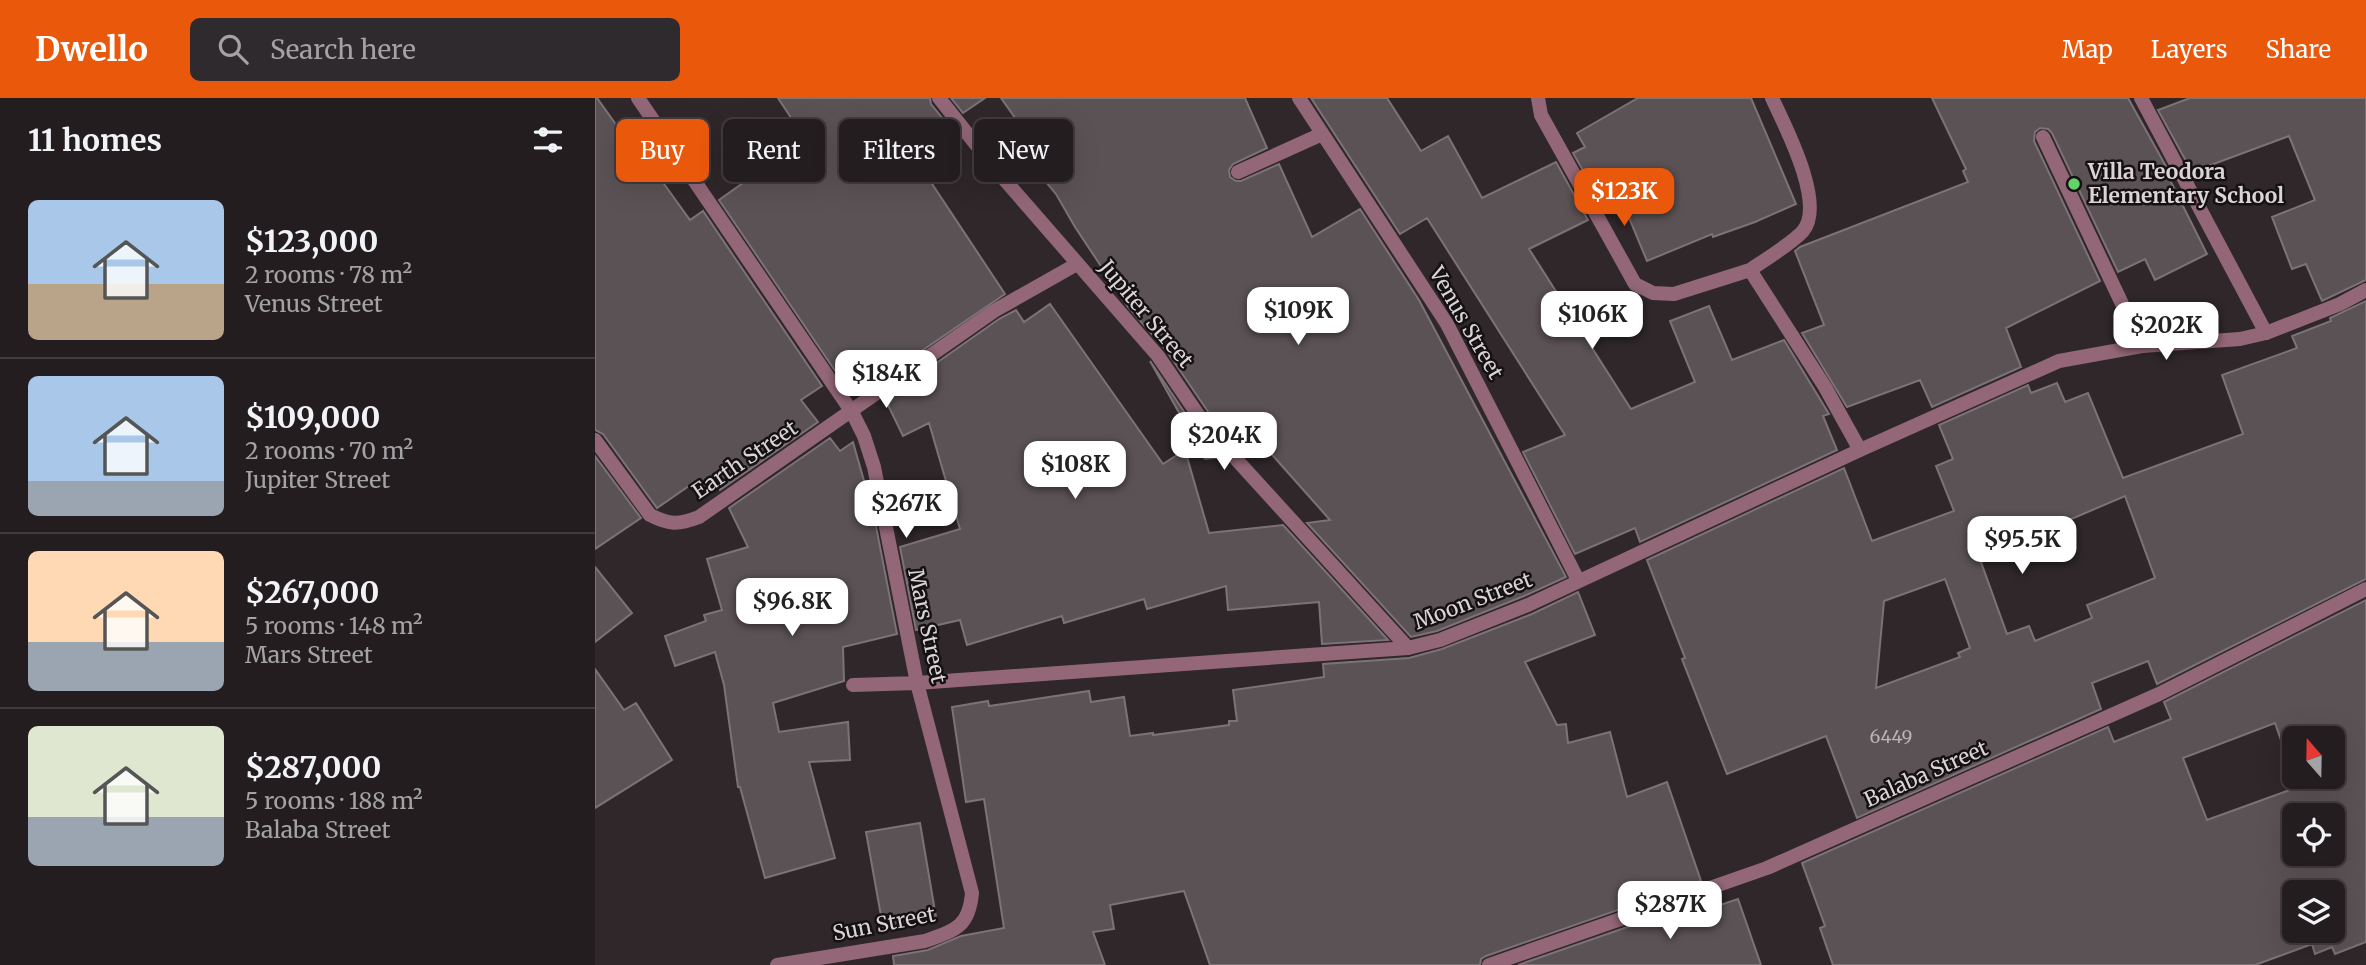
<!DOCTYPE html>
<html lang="en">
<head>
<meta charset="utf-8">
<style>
  body { margin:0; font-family:Merriweather,serif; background:#2f2a2d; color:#f1f3f6; height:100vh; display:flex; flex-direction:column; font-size:26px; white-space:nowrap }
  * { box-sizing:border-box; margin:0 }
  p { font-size:23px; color:#a3a2a5 }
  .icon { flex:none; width:38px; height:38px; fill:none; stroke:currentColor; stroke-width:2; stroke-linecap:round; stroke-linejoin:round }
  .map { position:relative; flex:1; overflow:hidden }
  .panel { display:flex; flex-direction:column; background:#231d20; width:595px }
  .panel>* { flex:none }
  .guide { position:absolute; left:21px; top:21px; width:665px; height:63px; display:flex; gap:14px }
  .needle { width:46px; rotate:340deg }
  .controls { position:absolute; left:1687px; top:628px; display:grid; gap:14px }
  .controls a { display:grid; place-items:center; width:63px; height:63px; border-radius:10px; background:#231d20; box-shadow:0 7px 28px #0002,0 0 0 2px #403b3e; font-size:35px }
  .price { position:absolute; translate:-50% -60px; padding:0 16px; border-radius:14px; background:#fff; color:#222; font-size:23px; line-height:46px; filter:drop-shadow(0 2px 4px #0008) }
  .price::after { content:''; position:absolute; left:50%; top:42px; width:21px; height:16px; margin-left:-10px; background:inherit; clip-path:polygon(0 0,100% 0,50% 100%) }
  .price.current { background:#ea580c; color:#fff }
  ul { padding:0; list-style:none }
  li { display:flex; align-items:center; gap:21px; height:175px; padding:0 28px }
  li+li { border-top:2px solid #403b3e }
  li span { display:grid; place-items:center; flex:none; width:196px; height:140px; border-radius:10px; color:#555 }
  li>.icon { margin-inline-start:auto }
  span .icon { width:84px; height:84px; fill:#fffc; stroke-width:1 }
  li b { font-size:30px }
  h2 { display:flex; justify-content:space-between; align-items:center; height:84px; padding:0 28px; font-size:30px }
  .tag { padding:0 24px; border-radius:10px; background:#231d20; box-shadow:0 7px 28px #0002,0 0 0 2px #403b3e; font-size:24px; line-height:63px }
  .tag.current { background:#ea580c; color:#fff }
  header { display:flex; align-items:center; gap:42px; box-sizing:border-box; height:98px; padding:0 35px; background:#ea580c; color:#fff }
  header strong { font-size:33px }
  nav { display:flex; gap:38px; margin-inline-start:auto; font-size:24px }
  .search { width:490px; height:63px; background:#2f2a2d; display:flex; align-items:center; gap:18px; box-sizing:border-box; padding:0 24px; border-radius:10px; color:#a3a2a5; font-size:26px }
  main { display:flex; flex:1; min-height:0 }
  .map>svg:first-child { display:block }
</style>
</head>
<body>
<header>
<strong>Dwello</strong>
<div class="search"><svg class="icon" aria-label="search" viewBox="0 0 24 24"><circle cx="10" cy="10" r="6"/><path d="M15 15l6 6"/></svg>Search here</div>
<nav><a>Map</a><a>Layers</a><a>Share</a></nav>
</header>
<main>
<section class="panel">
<h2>11 homes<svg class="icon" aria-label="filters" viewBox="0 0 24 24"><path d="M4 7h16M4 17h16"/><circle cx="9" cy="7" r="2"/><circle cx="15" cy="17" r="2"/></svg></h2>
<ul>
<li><span style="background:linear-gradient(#a9c7e8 60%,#b9a48a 0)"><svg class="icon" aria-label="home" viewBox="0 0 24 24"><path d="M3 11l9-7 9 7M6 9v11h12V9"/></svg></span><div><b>$123,000</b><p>2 rooms · 78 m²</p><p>Venus Street</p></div></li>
<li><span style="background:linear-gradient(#a9c7e8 75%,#9aa5b1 0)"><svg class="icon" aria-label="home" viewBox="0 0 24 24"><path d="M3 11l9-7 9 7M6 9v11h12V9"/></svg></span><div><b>$109,000</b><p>2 rooms · 70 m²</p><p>Jupiter Street</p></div></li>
<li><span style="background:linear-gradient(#ffd9b3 65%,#9aa5b1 0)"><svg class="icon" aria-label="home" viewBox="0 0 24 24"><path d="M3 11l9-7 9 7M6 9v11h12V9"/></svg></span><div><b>$267,000</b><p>5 rooms · 148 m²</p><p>Mars Street</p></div></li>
<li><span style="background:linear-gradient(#dfe7d0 65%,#9aa5b1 0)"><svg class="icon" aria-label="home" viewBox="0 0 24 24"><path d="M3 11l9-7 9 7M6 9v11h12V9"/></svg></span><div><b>$287,000</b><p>5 rooms · 188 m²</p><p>Balaba Street</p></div></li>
</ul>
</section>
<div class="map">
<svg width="1771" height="867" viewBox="0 0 1771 867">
  <rect width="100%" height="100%" fill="#2f272a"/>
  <!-- building -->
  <path fill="#5b5255" stroke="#7d7276" stroke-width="2" fill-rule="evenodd" d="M0,0H2L50,67L54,65L95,122L108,113L227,288L206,302L223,324L125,392L119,379L109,387L104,381L62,410L8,336L0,332Z
    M183,0H335L336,6L352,26L314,51L410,196L281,284L268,259L243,277L124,102L210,41Z
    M356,0H390L368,15Z
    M406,0H650L672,50L638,66L634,72L635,79L641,83H646L684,66L717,139L765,111L824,202L971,479L929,498L842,533L816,539L712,425L735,422L672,351L648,355L618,321L571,252L533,209L480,129L461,96L436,66L447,58Z
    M716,0H792L826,53L853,38L887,100L961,64L993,122L934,151L1036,311L1100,284L1075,223L1114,208L1137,262L1189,242L1234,316L1228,318L1242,352L1045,444L1040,430L980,456L928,354L970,337L832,120L805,136Z
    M1043,0H1156L1201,106L1160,124L1118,139L1117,136L1052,163L1028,105L1011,113L978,55L990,49L982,35Z
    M1337,0H1533L1578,81L1575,82L1612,156L1560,182L1550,161L1523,174L1457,35L1453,31L1445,30L1440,34L1439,43L1505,183L1411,230L1426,269L1337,309L1325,282L1252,309L1207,235L1229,227L1200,153L1205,149L1373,84L1368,73L1371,71Z
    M1595,0H1771V182L1727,203L1711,166L1697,171L1677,119L1720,102L1694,38L1597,74L1563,12Z
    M1771,203V481L1562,586L1553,563L1497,585L1506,611L1262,720L1231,638L1132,676L1087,561L1090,560L1052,462L1249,370L1277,443L1359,413L1341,368L1358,361L1344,327L1433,287L1436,295L1462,285L1470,304L1493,295L1528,380L1648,336L1627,277L1702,250L1697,238L1736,223L1735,220ZM1530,398L1560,480L1492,507L1497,520L1440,543L1434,528L1412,536L1386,464L1427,449L1425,443ZM1350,481L1375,550L1363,555L1365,559L1281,590L1289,503Z
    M455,206L568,366L590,352L614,435L688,427L793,542L727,546L724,504L633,512L631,488L552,511L549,501L469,525L467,518L372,547L365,522L321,532L305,449L365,431L334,325L308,338L290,301L404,221L421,212L429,224Z
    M555,263L602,333L626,359L610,361Z
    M235,340L245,353L258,344L279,418L302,536L248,549L249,583L178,605L184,634L253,624L255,662L214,664L240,760L170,780L145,689H143L129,587L120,554L80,568L70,538L111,523L109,517L127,512L112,461L153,449L134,410Z
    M0,358L46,420L0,451Z
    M0,469L37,515L0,544Z
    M983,494L1000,537L930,564L962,627L971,626L973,645L1015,634L1032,699L1072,684L1106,783L891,858L886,861L885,867H615L589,793L515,807L519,831L498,834L510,867H299L298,858L333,852L366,838L409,830L389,701L371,704L357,609L393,603L394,608L494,593L496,604L529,599L535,638L558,635V637L634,627V623H642L638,592L729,579L728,566L814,560L847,551L937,516Z
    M1771,502V844L1740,856L1737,849L1720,856L1717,846L1660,867H1238L1225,830L1230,828L1207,765L1513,629L1519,644L1576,621L1569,604ZM1680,625L1699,679V640H1738V679H1699L1703,689L1612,722L1588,660ZM1699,718H1738V756H1699ZM1699,794H1738V833H1699Z
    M0,571L29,612L41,605L77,662L0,710Z
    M325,725L341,819L288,829L271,734Z
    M1113,801L1116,810L1143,801L1166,867H923Z"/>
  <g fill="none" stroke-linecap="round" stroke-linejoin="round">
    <!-- service -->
    <path stroke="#936778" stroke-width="14" d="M1448,39L1547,248
      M643,74L727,36"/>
    <!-- minor -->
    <path stroke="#936778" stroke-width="14" d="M43,0L257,314L269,338L279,369L322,585L258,587
      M344,0L402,73L563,258L610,327L813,550
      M704,0L852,226L983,482
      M943,0L946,17L1040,186L1058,195L1079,196L1155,172
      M1177,0C1190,28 1231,106 1208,133C1199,144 1168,163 1155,172L1230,289L1265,352
      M1546,0L1671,235
      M0,342L55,417C75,427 83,427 104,419L399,213L482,166
      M894,867L1172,770L1564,596L1771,491"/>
    <!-- tertiary -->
    <path stroke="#936778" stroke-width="14" d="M182,867L330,843C361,832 374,829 377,795L322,585L813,550L845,542L933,507L1265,352L1464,263L1547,248L1645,241L1671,235L1745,206L1771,192"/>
  </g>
  <!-- markers -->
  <circle fill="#62d469" stroke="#151112" stroke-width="2.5" cx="1479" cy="86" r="7"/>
  <g text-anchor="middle" stroke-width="5" stroke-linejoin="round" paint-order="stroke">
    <!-- number labels -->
    <g font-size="18" fill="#bab4b6">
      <text x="1296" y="645">6449</text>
    </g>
    <!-- poi labels -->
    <g font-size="21" font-weight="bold" fill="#dad4d6" stroke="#151112" text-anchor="start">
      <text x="1493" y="81">Villa Teodora<tspan x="1493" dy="24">Elementary School</tspan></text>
    </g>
    <!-- street labels -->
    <g font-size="21" fill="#dad4d6" stroke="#151112">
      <text transform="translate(551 216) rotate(50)" y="7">Jupiter Street</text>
      <text transform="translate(871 225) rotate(60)" y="7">Venus Street</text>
      <text transform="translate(150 362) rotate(-34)" y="7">Earth Street</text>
      <text transform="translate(878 503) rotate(-21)" y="7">Moon Street</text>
      <text transform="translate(332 528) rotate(78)" y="7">Mars Street</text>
      <text transform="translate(1331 676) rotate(-24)" y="7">Balaba Street</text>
      <text transform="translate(289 826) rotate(-11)" y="7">Sun Street</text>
    </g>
  </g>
</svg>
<div class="controls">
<a><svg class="needle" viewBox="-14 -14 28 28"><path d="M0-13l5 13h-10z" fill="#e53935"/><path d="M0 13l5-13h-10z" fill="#a3a2a5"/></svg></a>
<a><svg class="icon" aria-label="locate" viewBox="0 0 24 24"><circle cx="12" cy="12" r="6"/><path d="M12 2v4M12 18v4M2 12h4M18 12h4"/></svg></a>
<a><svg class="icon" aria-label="layers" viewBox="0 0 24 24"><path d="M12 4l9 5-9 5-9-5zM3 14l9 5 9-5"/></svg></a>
</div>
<b class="price current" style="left:1029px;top:130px">$123K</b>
<b class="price" style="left:703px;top:249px">$109K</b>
<b class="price" style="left:997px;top:253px">$106K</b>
<b class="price" style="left:1571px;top:264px">$202K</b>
<b class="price" style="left:291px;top:312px">$184K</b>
<b class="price" style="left:629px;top:374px">$204K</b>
<b class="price" style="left:480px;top:403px">$108K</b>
<b class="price" style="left:311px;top:442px">$267K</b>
<b class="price" style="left:1427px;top:478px">$95.5K</b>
<b class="price" style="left:197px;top:540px">$96.8K</b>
<b class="price" style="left:1075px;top:843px">$287K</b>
<div class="guide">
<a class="tag current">Buy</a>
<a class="tag">Rent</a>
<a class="tag">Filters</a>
<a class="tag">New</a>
</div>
</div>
</main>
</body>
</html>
